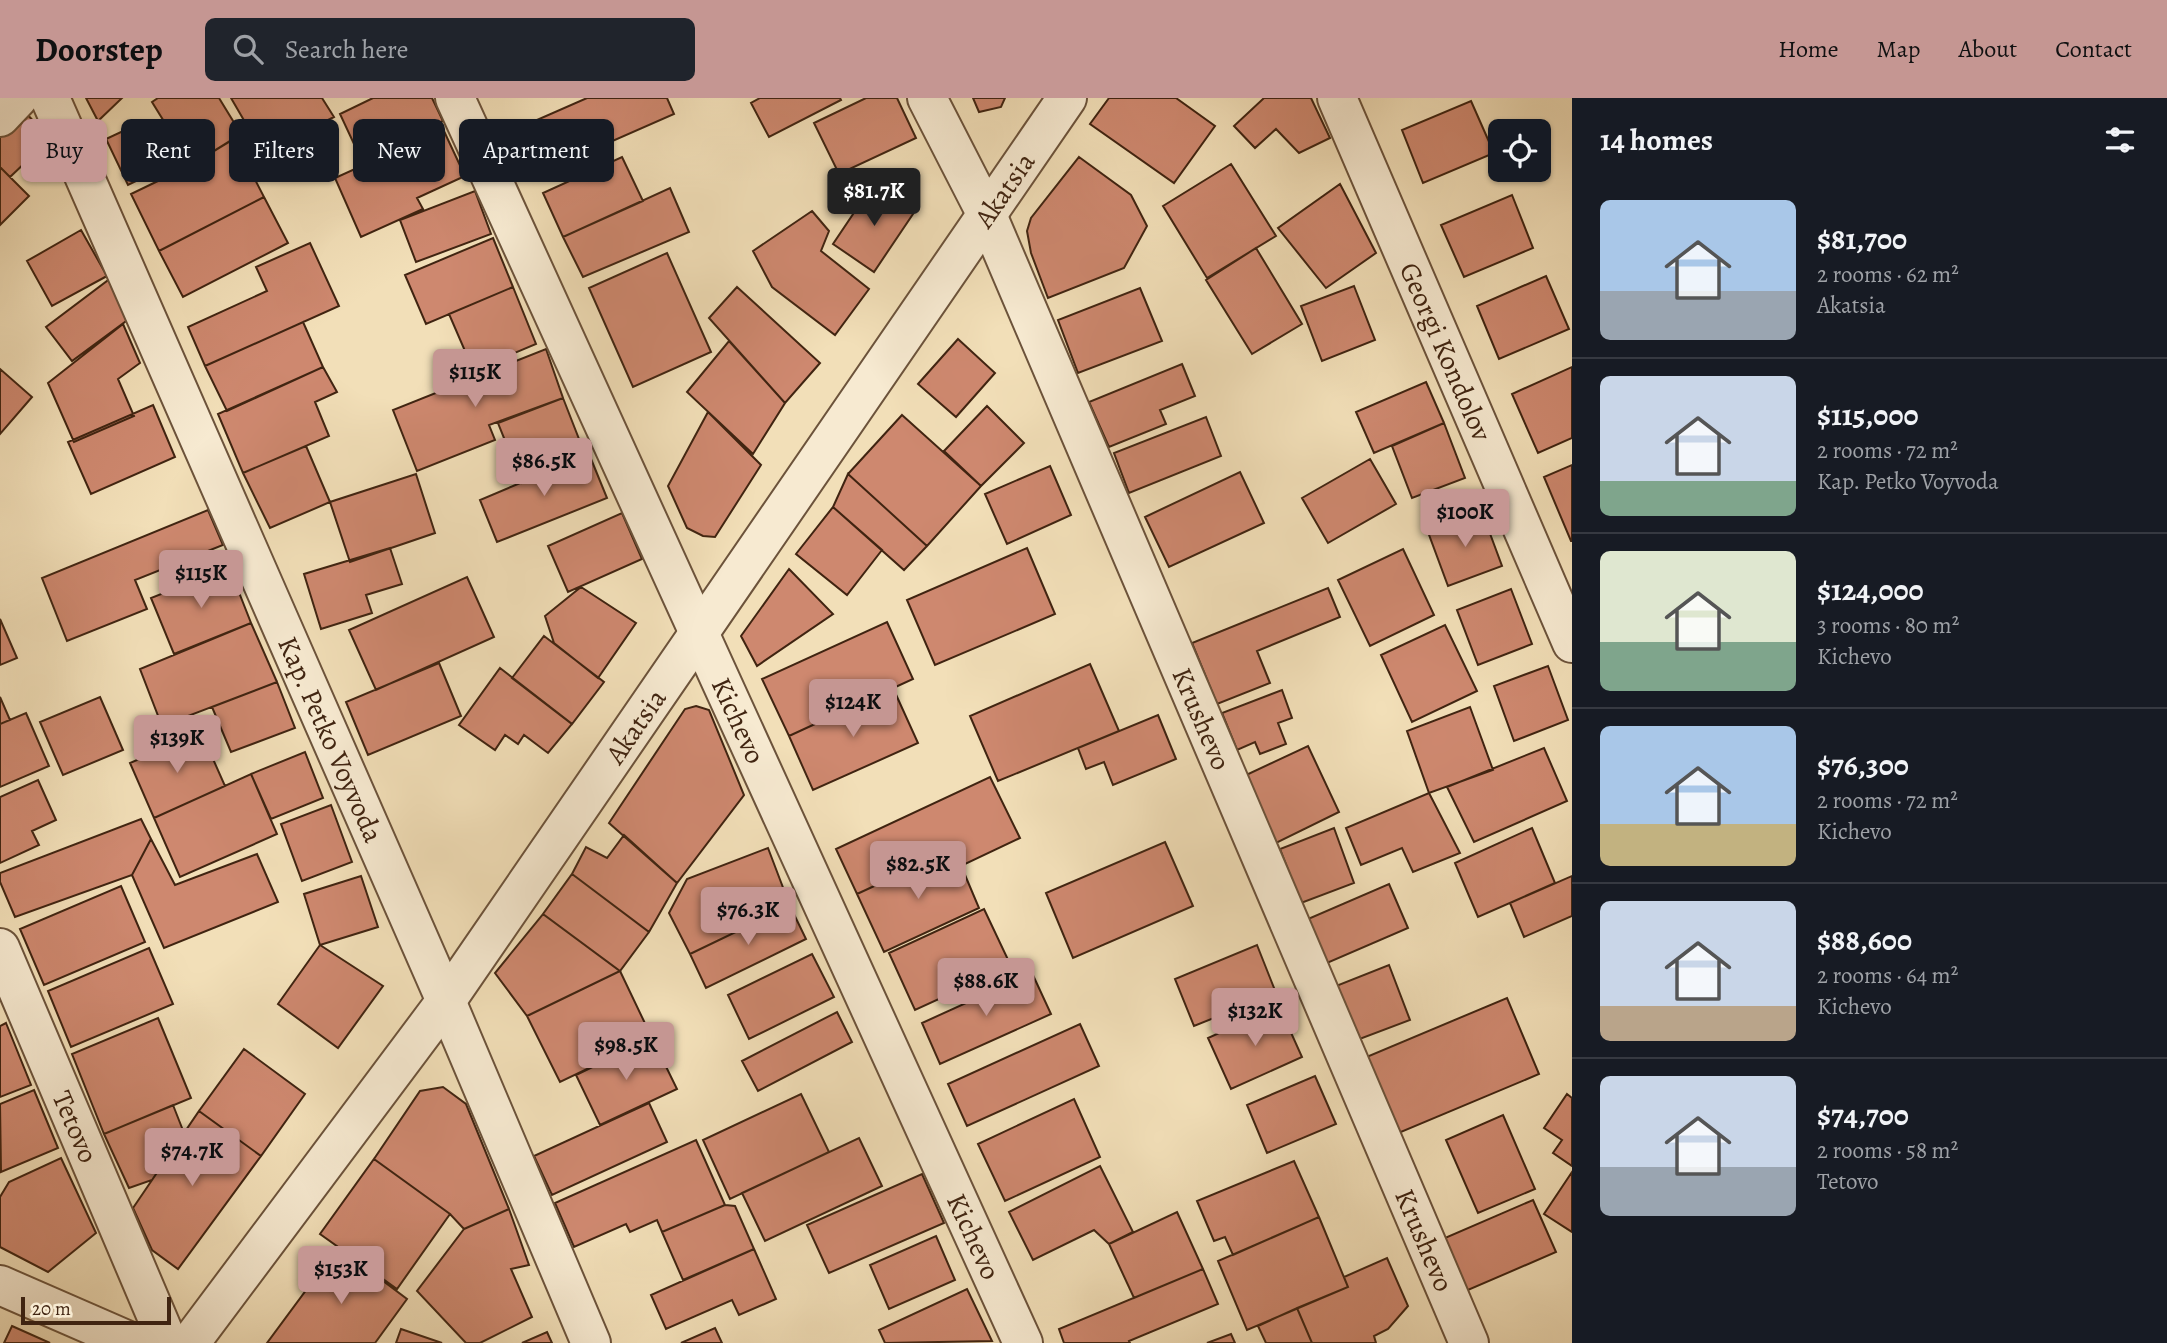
<!DOCTYPE html>
<html lang="en">
<head>
<meta charset="utf-8">
<style>
  body { margin:0; font-family:Alegreya,serif; background:#20242c; color:#f1f3f6; height:100vh; display:flex; flex-direction:column; font-size:26px; white-space:nowrap }
  * { box-sizing:border-box; margin:0 }
  p { font-size:23px; color:#9ea1a6 }
  .icon { flex:none; width:38px; height:38px; fill:none; stroke:currentColor; stroke-width:2; stroke-linecap:round; stroke-linejoin:round }
  .map { position:relative; flex:1; overflow:hidden }
  .details { display:flex; flex-direction:column; background:#171b24; width:595px }
  .details>* { flex:none }
  .guide { position:absolute; left:21px; top:21px; width:665px; height:63px; display:flex; gap:14px }
  .fabs { position:absolute; left:1488px; top:21px; display:grid; gap:14px }
  .fabs a { display:grid; place-items:center; width:63px; height:63px; border-radius:10px; background:#171b24; box-shadow:0 2px 5px #0004; font-size:35px }
  .scale { position:absolute; left:21px; bottom:18px; width:150px; box-sizing:border-box; padding-left:7px; border:4px solid #402411; border-top:0; font-size:19px; line-height:24px; white-space:nowrap; color:#402411; -webkit-text-stroke:5px #f7ead1; paint-order:stroke }
  .price { position:absolute; translate:-50% -60px; padding:0 16px; border-radius:7px; background:#c59692; color:#111; font-size:23px; line-height:46px; filter:drop-shadow(0 2px 4px #0008) }
  .price::after { content:''; position:absolute; left:50%; top:42px; width:21px; height:16px; margin-left:-10px; background:inherit; clip-path:polygon(0 0,100% 0,50% 100%) }
  .price.selected { background:#222; color:#fff }
  ul { padding:0; list-style:none }
  li { display:flex; align-items:center; gap:21px; height:175px; padding:0 28px }
  li+li { border-top:2px solid #363941 }
  li span { display:grid; place-items:center; flex:none; width:196px; height:140px; border-radius:10px; color:#555 }
  li>.icon { margin-inline-start:auto }
  span .icon { width:84px; height:84px; fill:#fffc; stroke-width:1 }
  li b { font-size:30px }
  h2 { display:flex; justify-content:space-between; align-items:center; height:84px; padding:0 28px; font-size:30px }
  .chip { padding:0 24px; border-radius:10px; background:#171b24; box-shadow:0 2px 5px #0004; font-size:24px; line-height:63px }
  .chip.selected { background:#c59692; color:#111 }
  header { display:flex; align-items:center; gap:42px; box-sizing:border-box; height:98px; padding:0 35px; background:#c59692; color:#111 }
  header strong { font-size:33px }
  nav { display:flex; gap:38px; margin-inline-start:auto; font-size:24px }
  .search { width:490px; height:63px; background:#20242c; display:flex; align-items:center; gap:18px; box-sizing:border-box; padding:0 24px; border-radius:10px; color:#9ea1a6; font-size:26px }
  main { display:flex; flex:1; min-height:0 }
  .map>svg:first-child { display:block }
</style>
</head>
<body>
<header>
<strong>Doorstep</strong>
<div class="search"><svg class="icon" aria-label="search" viewBox="0 0 24 24"><circle cx="10" cy="10" r="6"/><path d="M15 15l6 6"/></svg>Search here</div>
<nav><a>Home</a><a>Map</a><a>About</a><a>Contact</a></nav>
</header>
<main>
<div class="map">
<svg width="1572" height="1245" viewBox="0 0 1572 1245">
  <rect width="100%" height="100%" fill="#f2dfb8"/>
  <filter id="stains"><feTurbulence type="fractalNoise" baseFrequency=".00286" numOctaves="4"/><feColorMatrix values="0 0 0 0 .2 0 0 0 0 .09 0 0 0 0 .02 0 0 0 .5 -.17"/></filter>
  <radialGradient id="worn" r=".72"><stop offset=".6" stop-color="#630" stop-opacity="0"/><stop offset="1" stop-color="#630" stop-opacity=".3"/></radialGradient>
  <!-- building -->
  <path fill="#ce886f" stroke="#402411" stroke-width="2" d="M86,0H122L98,23Z
    M158,0H219L241,36L191,67L152,4Z
    M231,0H322L334,19L263,55Z
    M373,0H432L443,23L361,61L340,16Z
    M587,0H667L674,16L533,78L514,32Z
    M760,0H840L841,2L769,39L751,5Z
    M866,0H897L916,40L839,76L814,25Z
    M973,0H1005L1001,9L979,14Z
    M1109,0H1176L1215,28L1174,85L1090,26Z
    M1264,0H1311L1330,40L1299,55L1276,31L1255,50L1234,28Z
    M1471,3L1494,55L1423,85L1402,32Z
    M25,14L50,41L10,79L0,69V39Z
    M138,26L161,71L128,87L106,41Z
    M443,31L465,78L417,100L423,111L361,139L335,80Z
    M234,41L264,99L159,153L131,96L191,67Z
    M622,59L643,103L563,139L543,95Z
    M1079,59L1131,97L1147,128L1124,170L1048,200L1031,155L1027,133L1031,120Z
    M1231,66L1276,138L1207,180L1163,108Z
    M0,69L29,98L0,127Z
    M874,85L915,113L874,174L833,146Z
    M1340,86L1376,155L1326,190L1278,130Z
    M670,90L689,134L583,179L563,139Z
    M475,93L491,136L416,164L400,122Z
    M1512,97L1533,150L1464,179L1441,127Z
    M264,99L288,145L183,199L159,153Z
    M812,113L829,133L821,153L869,191L835,237L772,189L753,153Z
    M81,132L107,178L52,208L27,163Z
    M493,140L513,189L426,226L405,177Z
    M310,145L339,208L205,268L188,229L267,193L256,169Z
    M1256,150L1302,226L1252,256L1206,182Z
    M667,155L711,254L633,289L589,190Z
    M1546,178L1569,231L1499,261L1477,208Z
    M111,180L137,215L72,263L46,229Z
    M1354,188L1375,242L1322,263L1301,208Z
    M513,189L536,246L486,267L482,254L468,260L449,216Z
    M737,189L820,265L785,305L709,220Z
    M1140,190L1162,243L1078,275L1058,222Z
    M303,224L323,269L227,313L205,268Z
    M123,226L140,265L118,281L134,318L74,344L48,285Z
    M958,241L995,275L956,319L918,286Z
    M729,243L785,305L753,356L687,294Z
    M546,251L563,300L489,327L495,342L417,373L393,312Z
    M1182,266L1195,298L1160,312L1166,326L1109,349L1089,304Z
    M323,269L337,294L315,304L329,338L243,375L218,316Z
    M1572,269V340L1538,355L1512,296Z
    M0,271L32,299L0,336Z
    M1426,284L1444,325L1374,355L1356,314Z
    M563,300L586,359L522,385L498,325Z
    M153,307L175,359L91,396L68,344Z
    M987,308L1024,345L981,388L944,353Z
    M708,314L761,367L715,439L703,438L687,430L668,388Z
    M902,317L981,388L927,448L848,376Z
    M1206,319L1221,358L1129,395L1114,355Z
    M1444,325L1465,380L1412,400L1392,348Z
    M306,348L330,404L270,430L243,375Z
    M589,356L607,400L497,444L480,402Z
    M1370,361L1396,406L1328,445L1302,400Z
    M1572,367V443H1571L1544,379Z
    M1050,368L1071,417L1007,446L985,396Z
    M1240,374L1264,425L1169,469L1145,419Z
    M416,376L435,435L350,464L330,404Z
    M848,376L927,448L904,472L833,409Z
    M833,409L882,452L847,497L796,456Z
    M208,412L223,447L135,482L147,511L67,543L42,480Z
    M1482,414L1502,468L1448,488L1428,434Z
    M622,415L642,461L568,494L548,448Z
    M390,450L402,486L366,497L372,515L321,531L304,476Z
    M1027,450L1055,516L935,567L907,502Z
    M1403,451L1434,517L1370,548L1338,482Z
    M229,469L251,525L174,556L151,500Z
    M789,471L833,516L757,568L741,538Z
    M467,479L494,539L376,592L349,532Z
    M581,489L636,525L598,580L554,545L545,518Z
    M1328,490L1340,519L1257,553L1270,585L1217,606L1192,545Z
    M1511,491L1532,546L1478,567L1457,512Z
    M0,521L17,560L0,567Z
    M887,524L913,581L789,638L762,581Z
    M251,525L277,584L162,628L140,571Z
    M1445,527L1477,593L1412,624L1381,557Z
    M544,538L604,584L572,626L512,580Z
    M439,565L461,618L368,657L346,604Z
    M1090,566L1119,633L998,683L970,618Z
    M1548,568L1568,622L1514,643L1494,588Z
    M500,570L572,626L548,655L524,637L518,646L505,637L495,652L459,627Z
    M277,584L295,630L231,654L212,609Z
    M893,590L918,645L813,692L789,638Z
    M1282,592L1292,620L1278,625L1286,646L1260,656L1255,644L1237,652L1222,615Z
    M0,599L10,622L0,626Z
    M100,599L123,652L63,677L40,624Z
    M696,608L709,612L744,697L677,785L609,725L685,611Z
    M1470,609L1493,672L1429,695L1407,633Z
    M26,615L49,668L0,689V626Z
    M1158,617L1176,661L1113,687L1104,664L1086,671L1078,650Z
    M201,634L225,688L154,720L130,665Z
    M1308,648L1339,714L1276,745L1244,678Z
    M1544,650L1567,703L1474,744L1447,689Z
    M305,654L323,700L271,721L251,676Z
    M251,676L277,736L180,779L154,720Z
    M990,679L1020,740L961,768L954,751L857,796L836,751Z
    M38,682L56,722L32,733L39,747L0,765V699Z
    M1429,695L1460,755L1413,774L1402,750L1361,767L1346,730Z
    M331,707L352,764L302,783L281,726Z
    M141,721L151,741L132,777L15,819L0,784V775Z
    M1334,730L1354,785L1301,805L1280,751Z
    M1532,730L1555,785L1478,819L1455,765Z
    M624,737L677,785L649,834L572,776L586,749L607,760Z
    M151,741L175,787L257,756L278,804L164,850L132,777Z
    M1165,744L1193,808L1073,860L1046,795Z
    M768,750L790,808L690,856L669,815L687,781Z
    M954,751L979,810L884,854L857,796Z
    M572,776L649,834L620,873L543,816Z
    M361,778L378,829L320,847L304,796Z
    M1572,778V818L1524,839L1510,805Z
    M1389,786L1408,830L1327,865L1308,821Z
    M121,788L145,844L44,887L20,831Z
    M790,808L806,841L706,890L690,856Z
    M984,811L1011,868L915,912L889,855Z
    M543,816L620,873L527,918L495,875Z
    M320,847L383,888L338,950L278,906Z
    M1257,847L1276,895L1194,928L1175,881Z
    M149,850L173,906L71,949L48,893Z
    M812,856L834,899L749,941L728,897Z
    M1389,867L1410,922L1357,942L1336,888Z
    M620,873L652,940L560,984L527,918Z
    M1032,875L1051,916L940,966L922,925Z
    M1507,900L1539,976L1389,1039L1357,963Z
    M1279,908L1302,959L1231,991L1208,940Z
    M837,914L852,944L758,993L742,963Z
    M158,920L191,1000L104,1036L72,956Z
    M6,925L31,987L0,999V928Z
    M1080,926L1099,968L967,1028L948,986Z
    M652,940L677,991L600,1027L576,977Z
    M244,951L305,996L261,1058L199,1013Z
    M1315,978L1336,1026L1267,1055L1247,1007Z
    M443,989L466,1006L509,1111L464,1131L450,1116L374,1061L420,993Z
    M34,992L58,1050L1,1074L0,1006Z
    M801,996L829,1054L730,1101L703,1042Z
    M1567,996L1572,1000V1068L1553,1055L1562,1042L1544,1030Z
    M1074,1001L1100,1059L1005,1103L978,1046Z
    M649,1005L667,1044L552,1097L534,1058Z
    M173,1007L184,1035L152,1082L129,1090L104,1036Z
    M199,1013L261,1058L178,1171L152,1152L133,1110Z
    M1503,1017L1535,1091L1478,1115L1446,1042Z
    M859,1040L882,1088L765,1143L742,1095Z
    M696,1042L725,1107L662,1134L657,1122L630,1134L626,1126L574,1149L555,1105Z
    M61,1060L96,1135L48,1174L0,1149V1099L9,1084Z
    M374,1061L450,1116L397,1191L320,1136Z
    M1294,1063L1319,1119L1233,1157L1225,1139L1214,1143L1197,1103Z
    M1100,1068L1133,1134L1109,1146L1094,1132L1033,1162L1009,1114Z
    M1572,1074V1134L1544,1116Z
    M922,1076L944,1125L829,1175L807,1127Z
    M1533,1102L1556,1154L1461,1195L1438,1143Z
    M725,1107L735,1108L754,1151L683,1182L662,1134Z
    M509,1111L529,1167L511,1171L532,1219L480,1245H466L417,1193L464,1131Z
    M1177,1114L1203,1171L1134,1200L1109,1146Z
    M1319,1119L1348,1189L1247,1232L1218,1163Z
    M936,1138L955,1182L889,1211L870,1167Z
    M338,1149L407,1201L375,1245H267Z
    M754,1151L776,1201L739,1217L732,1202L666,1231L651,1197Z
    M1387,1160L1408,1208L1388,1231L1374,1238L1376,1245H1312L1297,1210L1348,1189L1344,1179Z
    M1203,1171L1218,1206L1129,1243L1130,1245H1064L1059,1231Z
    M967,1191L992,1243L885,1245L879,1232Z
    M1297,1210L1312,1245H1266L1258,1228Z
    M12,1228L50,1245H4Z
    M715,1230L722,1245H681Z
    M401,1231L442,1245H396Z
    M547,1234L552,1245H522Z
    M1231,1236L1235,1245H1207Z"/>
  <g fill="none" stroke-linecap="round" stroke-linejoin="round">
    <defs>
      <g id="street">
        <path id="s1" d="M50,0L446,903L591,1245"/>
        <path id="s2" d="M455,0L1023,1245"/>
        <path id="s3" d="M927,0L987,117L1469,1245"/>
        <path id="s4" d="M1337,0L1572,545"/>
        <path d="M0,19L18,0"/>
        <path id="s5" d="M0,850L168,1245"/>
        <path d="M0,1187L133,1245"/>
        <path id="s6" d="M190,1245L446,903L1067,0"/>
      </g>
    </defs>
    <!-- street casing -->
    <use href="#street" stroke="#6c533b" stroke-width="42"/>
    <!-- street -->
    <use href="#street" stroke="#f7ead1" stroke-width="38"/>
  </g>
  <g text-anchor="middle" stroke-width="7" stroke-linejoin="round" paint-order="stroke">
    <!-- street labels -->
    <g font-size="28" fill="#402411" stroke="#f7ead1">
      <text dy="10" stroke="none"><textPath href="#s6" startOffset="1412">Akatsia</textPath></text>
      <text dy="10" stroke="none"><textPath href="#s4" startOffset="276">Georgi Kondolov</textPath></text>
      <text dy="10" stroke="none"><textPath href="#s3" startOffset="679">Krushevo</textPath></text>
      <text dy="10" stroke="none"><textPath href="#s2" startOffset="684">Kichevo</textPath></text>
      <text dy="10" stroke="none"><textPath href="#s6" startOffset="761">Akatsia</textPath></text>
      <text dy="10" stroke="none"><textPath href="#s1" startOffset="700">Kap. Petko Voyvoda</textPath></text>
      <text dy="10" stroke="none"><textPath href="#s5" startOffset="194">Tetovo</textPath></text>
      <text dy="10" stroke="none"><textPath href="#s2" startOffset="1251">Kichevo</textPath></text>
      <text dy="10" stroke="none"><textPath href="#s3" startOffset="1246">Krushevo</textPath></text>
    </g>
  </g>
  <rect width="100%" height="100%" filter="url(#stains)"/>
  <rect width="100%" height="100%" fill="url(#worn)"/>
</svg>
<div class="fabs">
<a><svg class="icon" aria-label="locate" viewBox="0 0 24 24"><circle cx="12" cy="12" r="6"/><path d="M12 2v4M12 18v4M2 12h4M18 12h4"/></svg></a>
</div>
<div class="scale">20 m</div>
<b class="price selected" style="left:874px;top:130px">$81.7K</b>
<b class="price" style="left:475px;top:311px">$115K</b>
<b class="price" style="left:544px;top:400px">$86.5K</b>
<b class="price" style="left:1465px;top:451px">$100K</b>
<b class="price" style="left:201px;top:512px">$115K</b>
<b class="price" style="left:853px;top:641px">$124K</b>
<b class="price" style="left:177px;top:677px">$139K</b>
<b class="price" style="left:918px;top:803px">$82.5K</b>
<b class="price" style="left:748px;top:849px">$76.3K</b>
<b class="price" style="left:986px;top:920px">$88.6K</b>
<b class="price" style="left:1255px;top:950px">$132K</b>
<b class="price" style="left:626px;top:984px">$98.5K</b>
<b class="price" style="left:192px;top:1090px">$74.7K</b>
<b class="price" style="left:341px;top:1208px">$153K</b>
<div class="guide">
<a class="chip selected">Buy</a>
<a class="chip">Rent</a>
<a class="chip">Filters</a>
<a class="chip">New</a>
<a class="chip">Apartment</a>
</div>
</div>
<section class="details">
<h2>14 homes<svg class="icon" aria-label="filters" viewBox="0 0 24 24"><path d="M4 7h16M4 17h16"/><circle cx="9" cy="7" r="2"/><circle cx="15" cy="17" r="2"/></svg></h2>
<ul>
<li><span style="background:linear-gradient(#a9c7e8 65%,#9aa5b1 0)"><svg class="icon" aria-label="home" viewBox="0 0 24 24"><path d="M3 11l9-7 9 7M6 9v11h12V9"/></svg></span><div><b>$81,700</b><p>2 rooms · 62 m²</p><p>Akatsia</p></div></li>
<li><span style="background:linear-gradient(#c9d6e8 75%,#7fa58c 0)"><svg class="icon" aria-label="home" viewBox="0 0 24 24"><path d="M3 11l9-7 9 7M6 9v11h12V9"/></svg></span><div><b>$115,000</b><p>2 rooms · 72 m²</p><p>Kap. Petko Voyvoda</p></div></li>
<li><span style="background:linear-gradient(#dfe7d0 65%,#7fa58c 0)"><svg class="icon" aria-label="home" viewBox="0 0 24 24"><path d="M3 11l9-7 9 7M6 9v11h12V9"/></svg></span><div><b>$124,000</b><p>3 rooms · 80 m²</p><p>Kichevo</p></div></li>
<li><span style="background:linear-gradient(#a9c7e8 70%,#c2b280 0)"><svg class="icon" aria-label="home" viewBox="0 0 24 24"><path d="M3 11l9-7 9 7M6 9v11h12V9"/></svg></span><div><b>$76,300</b><p>2 rooms · 72 m²</p><p>Kichevo</p></div></li>
<li><span style="background:linear-gradient(#c9d6e8 75%,#b9a48a 0)"><svg class="icon" aria-label="home" viewBox="0 0 24 24"><path d="M3 11l9-7 9 7M6 9v11h12V9"/></svg></span><div><b>$88,600</b><p>2 rooms · 64 m²</p><p>Kichevo</p></div></li>
<li><span style="background:linear-gradient(#c9d6e8 65%,#9aa5b1 0)"><svg class="icon" aria-label="home" viewBox="0 0 24 24"><path d="M3 11l9-7 9 7M6 9v11h12V9"/></svg></span><div><b>$74,700</b><p>2 rooms · 58 m²</p><p>Tetovo</p></div></li>
</ul>
</section>
</main>
</body>
</html>
